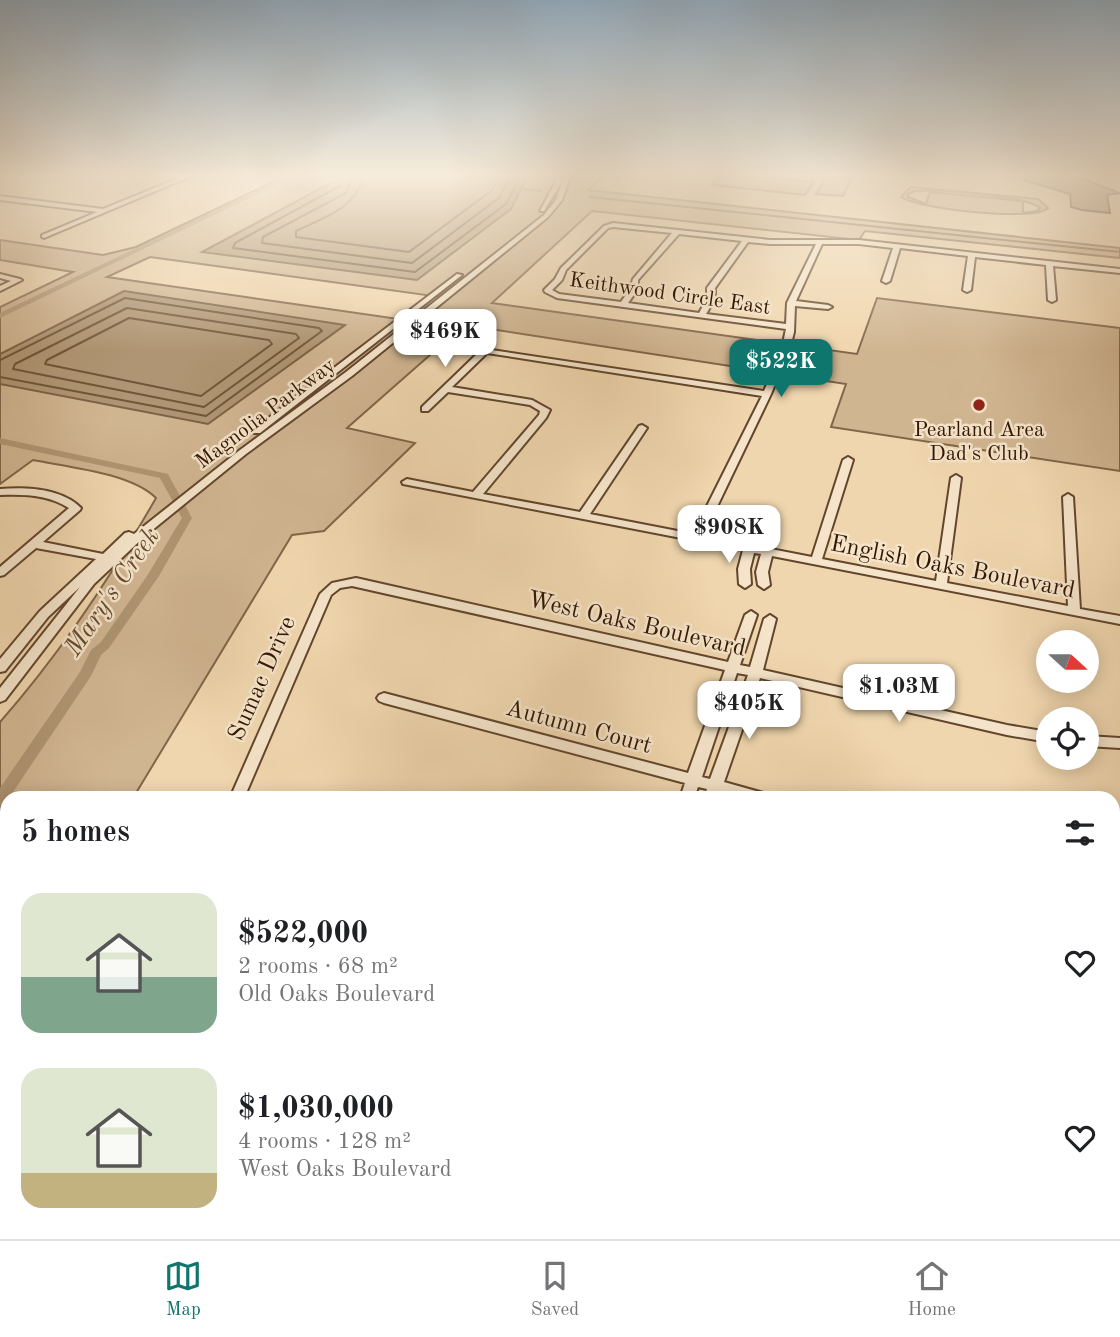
<!DOCTYPE html>
<html lang="en">
<head>
<meta charset="utf-8">
<style>
  body { margin:0; font-family:"Old Standard TT",serif; background:#f2f2f2; color:#202124; height:100vh; display:flex; flex-direction:column; font-size:26px; white-space:nowrap }
  * { box-sizing:border-box; margin:0 }
  p { font-size:23px; color:#757577 }
  .icon { flex:none; width:38px; height:38px; fill:none; stroke:currentColor; stroke-width:2; stroke-linecap:round; stroke-linejoin:round }
  .map { position:relative; flex:1; overflow:hidden }
  .drawer { position:absolute; left:0px; top:791px; width:1120px; height:448px; display:flex; flex-direction:column; background:#fff; border-radius:21px 21px 0 0; box-shadow:0 4px 18px #0003 }
  .drawer>* { flex:none }
  .needle { width:46px; rotate:111deg }
  .controls { position:absolute; left:1036px; top:630px; display:grid; gap:14px }
  .controls a { display:grid; place-items:center; width:63px; height:63px; border-radius:50%; background:#fff; box-shadow:0 4px 18px #0003; font-size:35px }
  .price { position:absolute; translate:-50% -60px; padding:0 16px; border-radius:14px; background:#fff; color:#222; font-size:23px; line-height:46px; filter:drop-shadow(0 2px 4px #0008) }
  .price::after { content:''; position:absolute; left:50%; top:42px; width:21px; height:16px; margin-left:-10px; background:inherit; clip-path:polygon(0 0,100% 0,50% 100%) }
  .price.on { background:#0f766e; color:#fff }
  ul { padding:0; list-style:none }
  li { display:flex; align-items:center; gap:21px; height:175px; padding:0 21px }
  li span { display:grid; place-items:center; flex:none; width:196px; height:140px; border-radius:21px; color:#555 }
  li>.icon { margin-inline-start:auto }
  span .icon { width:84px; height:84px; fill:#fffc; stroke-width:1 }
  li b { font-size:30px }
  h2 { display:flex; justify-content:space-between; align-items:center; height:84px; padding:0 21px; font-size:30px }
  .tabs { display:flex; justify-content:space-around; align-items:center; height:98px; border-top:2px solid #e0e0e0; background:#fff; font-size:19px; color:#757577 }
  .tabs a { display:grid; justify-items:center; gap:4px }
  .tabs .on { color:#0f766e }
  .map>svg:first-child { display:block }
</style>
</head>
<body>
<div class="map">
<svg width="1120" height="1239" viewBox="0 0 1120 1239">
  <rect width="100%" height="100%" fill="#f0d6ae"/>
  <filter id="stains"><feTurbulence type="fractalNoise" baseFrequency=".00286" numOctaves="4"/><feColorMatrix values="0 0 0 0 .2 0 0 0 0 .09 0 0 0 0 .02 0 0 0 .5 -.17"/></filter>
  <radialGradient id="worn" r=".72"><stop offset=".6" stop-color="#630" stop-opacity="0"/><stop offset="1" stop-color="#630" stop-opacity=".3"/></radialGradient>
  <!-- green -->
  <path fill="#d0b591" stroke="#816649" stroke-width="2" fill-rule="evenodd" d="M283,177H603L588,190L1120,248V258L865,231L859,240L592,211L492,303L857,354L877,298L1120,328V471L831,427L846,384L464,325L347,428L415,443L324,531L292,535L133,798H7V1017L0,1013V722C60,654 111,577 156,498C131,473 68,467 33,460L0,484V307L73,272L0,260V240L103,255L136,247ZM150,257L448,298V299L419,322L107,277Z
    M719,177H766L814,182L805,195L712,185Z
    M826,177L852,178L843,196L816,194Z
    M911,187L1038,199L1048,208C1035,222 918,209 901,197ZM915,191C935,189 1027,196 1040,208L1037,211L1023,213V201L930,192L926,204L908,197V194Z"/>
  <!-- water -->
  <path fill="#af9573" stroke="#7d6245" stroke-width="2" d="M342,177H527L511,209L417,280L202,252Z
    M124,291L345,325L208,424L0,384V354Z"/>
  <g fill="none" stroke-linecap="round" stroke-linejoin="round">
    <!-- shore -->
    <path stroke="#70563a" stroke-width="2" d="M344,177L340,186L235,243L233,248L415,272L506,204L520,177
      M353,177L346,193L263,237L262,243L412,263L499,198L511,177
      M363,177C356,209 322,218 296,231V237L409,252L491,191L500,177
      M127,308L296,334L299,338L204,407L13,369L15,364Z
      M129,318L269,340L272,344L201,396L45,364L47,360Z
      M0,360L125,298L319,328L322,331L206,416L0,377"/>
    <!-- stream -->
    <path stroke="#7d6245" stroke-width="2" d="M523,189L542,191
      M590,197L1120,252"/>
    <!-- canal -->
    <path fill="#af9573" fill-rule="evenodd" d="M285,177H293L0,318V313Z
      M0,438L168,474L192,518L159,576L109,648L101,655L91,676L9,798H7L5,804L0,806V788L80,672L91,650L101,642L147,576L182,518L160,478L0,444Z"/>
  </g>
  <!-- building -->
  <path fill="#957a5b" stroke="#321601" stroke-width="2" d="M1024,177H1078L1120,193L1107,195L1110,213L1082,210L1071,207L1070,194L1024,180H1027Z"/>
  <g fill="none" stroke-linecap="round" stroke-linejoin="round">
    <defs>
      <path id="minor" d="M181,177H189L44,238L42,237V235L97,212L0,200V196L103,209Z
        M555,177H561V183L544,211H540L555,183Z
        M564,177H570L562,200L548,217L352,376L246,454L145,536L94,584L5,700L0,702V688L80,587L48,617L5,671L0,672V659L40,611L96,559L36,548L4,575L0,576V567L69,508C49,495 24,494 0,495V489C26,487 61,488 81,508L80,510L43,542L103,554L125,533L129,532L134,534L240,450L346,372L544,215L556,200Z
        M613,223L770,240H859L1120,269V273L1053,266L1056,300L1052,302L1048,300L1046,265L975,257L971,290L967,292L963,290L968,256L900,248L890,281L886,283L882,281L893,248L859,244H822L796,301L828,305L832,307L828,309L795,306L794,332L790,348L771,394L703,536L812,557L843,460L848,457L853,460L822,559L936,581L951,478L956,475L961,478L947,583L1068,606L1063,497L1068,494L1073,497L1080,609L1120,616V624L772,556L768,572L770,585L764,589L758,585L756,572L761,554L754,553L750,569L751,584L745,588L739,584L738,569L743,550L403,484L402,482L407,479L473,492L539,415L540,411L530,405L448,392L428,411H422V407L479,352L442,346L438,344L439,342L764,391L782,348L786,329L557,298L545,292L544,290L555,279L561,268L604,226ZM613,227L672,233L633,279L630,289L621,302L559,294L552,290L562,280L566,270L608,228ZM679,234L742,241L707,288V299L699,313L628,303L638,289V280ZM748,242L770,244H816L787,303L786,324L706,314L715,299V288ZM487,353L762,396L693,534L590,514L647,428L642,425L639,426L580,512L483,494L546,418L550,410L532,400L452,387Z
        M0,274L20,279L22,280L0,291V286L11,281L0,278Z
        M457,274L462,275L260,433H254V429Z
        M356,578L728,662L745,615L751,611L757,615L740,665L750,667L764,619L770,615L776,619L763,670L1007,725L1048,732V742L1007,735L760,678L724,782L767,794L769,798H741L720,793L718,798H704L707,789L698,787L694,798H680L685,783L384,703L379,701L377,698L379,695L384,693L688,773L725,670L352,586L340,588L331,595L244,798H230L320,594L332,583ZM737,673L748,675L710,779L702,777Z
        M1087,736L1120,738V748L1087,746Z
        M0,1052L7,1055V1073L0,1070Z
        M390,1232H426L429,1239H393Z
        M522,1232H544L542,1239H520Z
        M557,1232H579L577,1239H555Z
        M946,1232H985L988,1239H949Z"/>
    </defs>
    <!-- minor casing -->
    <use href="#minor" stroke="#62462c" stroke-width="4"/>
    <!-- minor -->
    <use href="#minor" fill="#f5e4ca" fill-rule="evenodd"/>
  </g>
  <!-- sky -->
  <linearGradient id="sky" x2="0" y2="1"><stop stop-color="#91a8b9"/><stop offset="0.5" stop-color="#f8eddb"/><stop offset="1" stop-color="#f8eddb" stop-opacity="0"/></linearGradient>
  <rect width="1120" height="351" fill="url(#sky)"/>
  <!-- markers -->
  <circle fill="#8f2418" stroke="#f5e4ca" stroke-width="2.5" cx="979" cy="405" r="7"/>
  <g text-anchor="middle" stroke-width="5" stroke-linejoin="round" paint-order="stroke">
    <!-- far-street labels -->
    <g font-size="21" fill="#321601" stroke="#f5e4ca">
      <text transform="translate(670 293) rotate(8)" y="7">Keithwood Circle East</text>
      <text transform="translate(265 413) rotate(-37)" y="7">Magnolia Parkway</text>
    </g>
    <!-- far-poi labels -->
    <g font-size="21" fill="#321601" stroke="#f5e4ca">
      <text x="979" y="436">Pearland Area<tspan x="979" dy="24">Dad's Club</tspan></text>
    </g>
    <!-- street labels -->
    <g font-size="24" fill="#321601" stroke="#f5e4ca">
      <text transform="translate(953 566) rotate(11)" y="8">English Oaks Boulevard</text>
      <text transform="translate(637 623) rotate(13)" y="8">West Oaks Boulevard</text>
      <text transform="translate(261 678) rotate(-66)" y="8">Sumac Drive</text>
      <text transform="translate(579 726) rotate(15)" y="8">Autumn Court</text>
    </g>
    <!-- water labels -->
    <g font-size="26" font-style="italic" fill="#64492f" stroke="#f5e4ca">
      <text transform="translate(111 591) rotate(-56)" y="9">Mary's Creek</text>
    </g>
  </g>
  <rect width="100%" height="100%" filter="url(#stains)"/>
  <rect width="100%" height="100%" fill="url(#worn)"/>
</svg>
<div class="controls">
<a><svg class="needle" viewBox="-14 -14 28 28"><path d="M0-13l5 13h-10z" fill="#e53935"/><path d="M0 13l5-13h-10z" fill="#757577"/></svg></a>
<a><svg class="icon" aria-label="locate" viewBox="0 0 24 24"><circle cx="12" cy="12" r="6"/><path d="M12 2v4M12 18v4M2 12h4M18 12h4"/></svg></a>
</div>
<b class="price" style="left:445px;top:369px">$469K</b>
<b class="price on" style="left:781px;top:399px">$522K</b>
<b class="price" style="left:729px;top:565px">$908K</b>
<b class="price" style="left:899px;top:724px">$1.03M</b>
<b class="price" style="left:749px;top:741px">$405K</b>
<section class="drawer">
<h2>5 homes<svg class="icon" aria-label="filters" viewBox="0 0 24 24"><path d="M4 7h16M4 17h16"/><circle cx="9" cy="7" r="2"/><circle cx="15" cy="17" r="2"/></svg></h2>
<ul>
<li><span style="background:linear-gradient(#dfe7d0 60%,#7fa58c 0)"><svg class="icon" aria-label="home" viewBox="0 0 24 24"><path d="M3 11l9-7 9 7M6 9v11h12V9"/></svg></span><div><b>$522,000</b><p>2 rooms · 68 m²</p><p>Old Oaks Boulevard</p></div><svg class="icon" aria-label="heart" viewBox="0 0 24 24"><path d="M12 20l-8-8c-3-5 5-10 8-4 3-6 11-1 8 4z"/></svg></li>
<li><span style="background:linear-gradient(#dfe7d0 75%,#c2b280 0)"><svg class="icon" aria-label="home" viewBox="0 0 24 24"><path d="M3 11l9-7 9 7M6 9v11h12V9"/></svg></span><div><b>$1,030,000</b><p>4 rooms · 128 m²</p><p>West Oaks Boulevard</p></div><svg class="icon" aria-label="heart" viewBox="0 0 24 24"><path d="M12 20l-8-8c-3-5 5-10 8-4 3-6 11-1 8 4z"/></svg></li>
</ul>
</section>
</div>
<nav class="tabs">
<a class="on"><svg class="icon" aria-label="map" viewBox="0 0 24 24"><path d="M3 6l6-2 6 2 6-2v14l-6 2-6-2-6 2zM9 4v14M15 6v14"/></svg>Map</a>
<a><svg class="icon" aria-label="saved" viewBox="0 0 24 24"><path d="M7 4h10v16l-5-4-5 4z"/></svg>Saved</a>
<a><svg class="icon" aria-label="home" viewBox="0 0 24 24"><path d="M3 11l9-7 9 7M6 9v11h12V9"/></svg>Home</a>
</nav>
</body>
</html>
